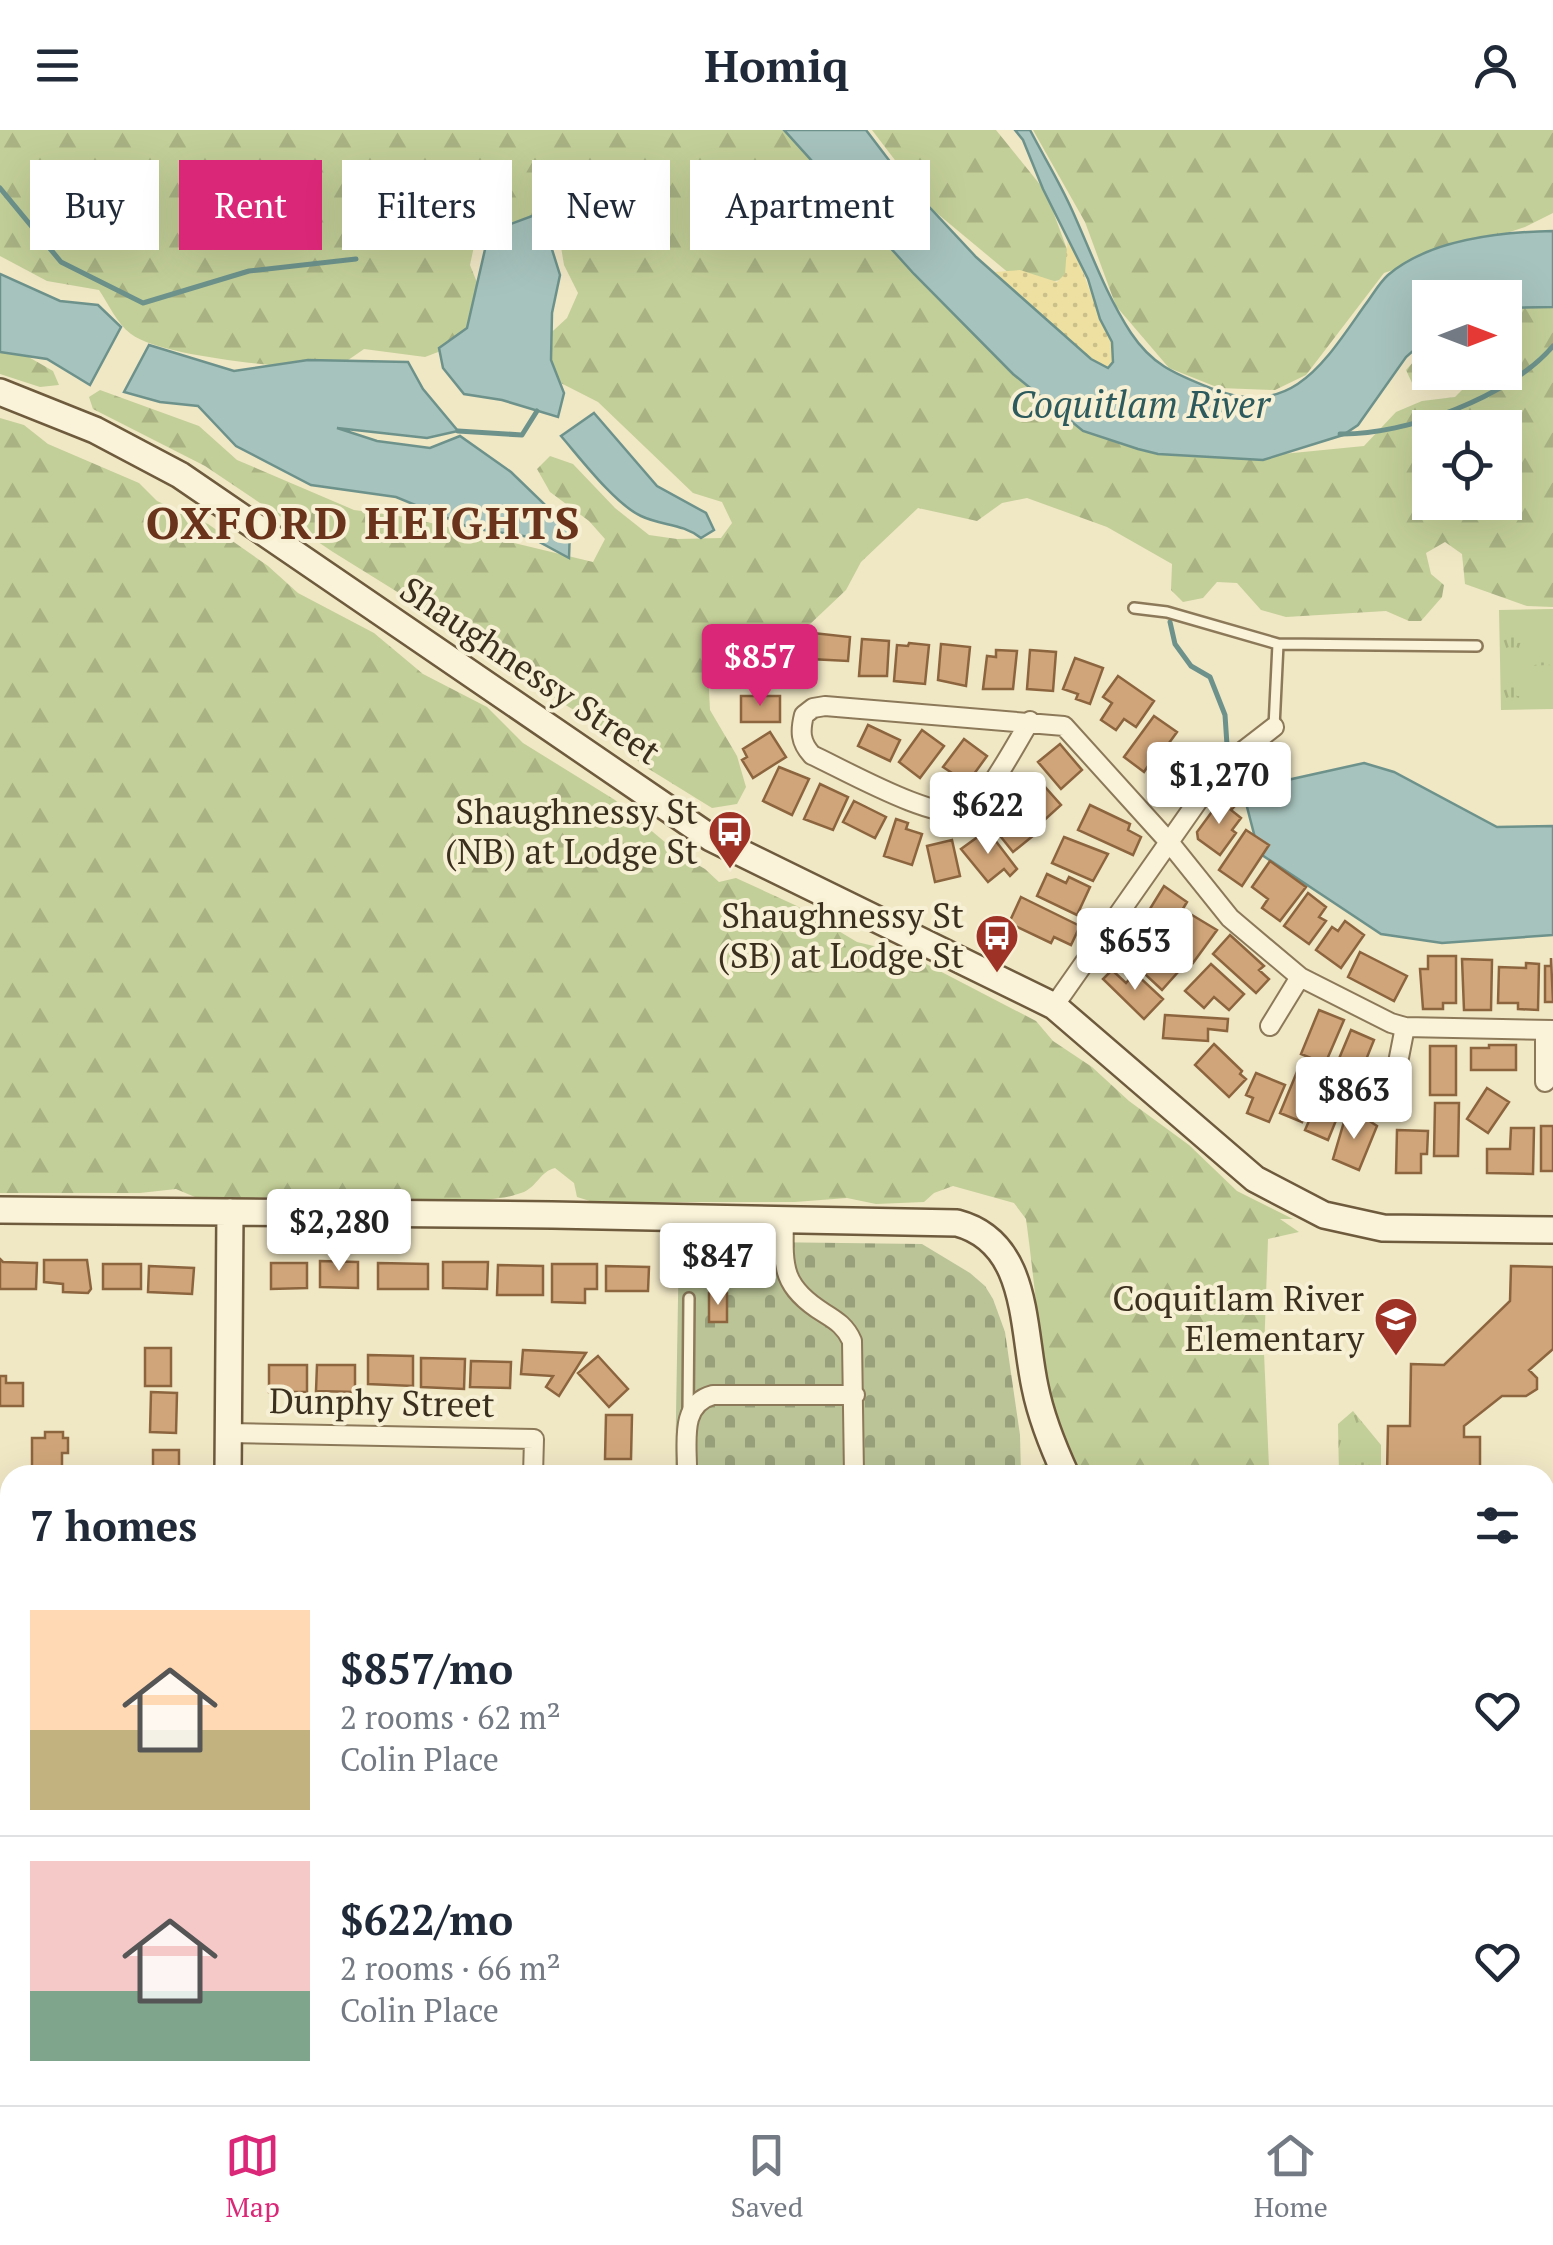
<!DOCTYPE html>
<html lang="en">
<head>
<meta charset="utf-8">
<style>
  body { margin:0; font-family:"PT Serif",serif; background:#f6f6f7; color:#1f2937; height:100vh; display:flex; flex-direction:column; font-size:38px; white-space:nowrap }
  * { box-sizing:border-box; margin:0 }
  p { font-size:32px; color:#747a83 }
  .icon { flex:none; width:55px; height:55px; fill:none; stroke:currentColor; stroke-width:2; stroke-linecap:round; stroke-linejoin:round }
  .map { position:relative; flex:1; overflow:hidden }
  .side { position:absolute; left:0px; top:1335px; width:1555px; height:640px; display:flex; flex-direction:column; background:#fff; border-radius:30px 30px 0 0; box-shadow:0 10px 40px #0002 }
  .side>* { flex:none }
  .hud { position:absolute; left:30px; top:30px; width:1000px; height:90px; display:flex; gap:20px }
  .needle { width:65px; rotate:90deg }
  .buttons { position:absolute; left:1412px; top:150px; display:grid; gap:20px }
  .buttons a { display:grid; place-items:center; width:110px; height:110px; border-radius:0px; background:#fff; box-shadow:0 10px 40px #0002; font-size:50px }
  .price { position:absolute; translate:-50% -85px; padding:0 22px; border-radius:10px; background:#fff; color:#222; font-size:32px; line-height:65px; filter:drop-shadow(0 2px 5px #0008) }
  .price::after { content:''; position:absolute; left:50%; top:60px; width:30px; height:22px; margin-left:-15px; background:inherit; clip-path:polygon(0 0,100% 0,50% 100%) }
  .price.current { background:#db2777; color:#fff }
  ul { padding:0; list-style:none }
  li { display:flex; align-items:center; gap:30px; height:250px; padding:0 30px }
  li+li { border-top:2px solid #e0e1e3 }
  li span { display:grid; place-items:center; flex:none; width:280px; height:200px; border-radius:0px; color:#555 }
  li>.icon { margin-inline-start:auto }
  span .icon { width:120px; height:120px; fill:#fffc; stroke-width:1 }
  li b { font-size:42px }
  h2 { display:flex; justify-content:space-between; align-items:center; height:120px; padding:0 30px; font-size:42px }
  .pill { padding:0 35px; border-radius:0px; background:#fff; box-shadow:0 10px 40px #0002; font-size:35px; line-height:90px }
  .pill.current { background:#db2777; color:#fff }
  header { display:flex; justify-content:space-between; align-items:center; height:130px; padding:0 30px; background:#fff; font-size:45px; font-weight:700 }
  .dock { display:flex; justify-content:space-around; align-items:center; height:140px; border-top:2px solid #e0e1e3; background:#fff; font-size:28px; color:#747a83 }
  .dock a { display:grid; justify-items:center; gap:5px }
  .dock .current { color:#db2777 }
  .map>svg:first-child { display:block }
</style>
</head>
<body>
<header><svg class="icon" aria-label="menu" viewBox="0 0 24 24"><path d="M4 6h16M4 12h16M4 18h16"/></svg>Homiq<svg class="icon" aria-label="person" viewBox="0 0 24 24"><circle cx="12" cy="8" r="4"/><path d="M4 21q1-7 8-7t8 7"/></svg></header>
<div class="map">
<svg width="1553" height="1975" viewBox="0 0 1553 1975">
  <defs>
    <pattern id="grass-tufts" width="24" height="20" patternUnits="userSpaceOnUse" patternTransform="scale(2.5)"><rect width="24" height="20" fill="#c3cf98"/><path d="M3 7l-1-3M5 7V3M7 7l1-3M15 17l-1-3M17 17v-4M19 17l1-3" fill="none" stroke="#a8b283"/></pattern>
    <pattern id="forest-firs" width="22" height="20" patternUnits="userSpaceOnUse" patternTransform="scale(2.5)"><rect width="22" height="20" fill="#c3cf98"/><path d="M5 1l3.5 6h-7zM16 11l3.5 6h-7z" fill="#a8b283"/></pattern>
    <pattern id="sand-dots" width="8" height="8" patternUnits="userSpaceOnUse" patternTransform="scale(2.5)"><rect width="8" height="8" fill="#ede0a1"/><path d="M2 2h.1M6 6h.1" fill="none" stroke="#ccc08a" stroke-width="1.8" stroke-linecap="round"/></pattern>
    <pattern id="cemetery-stones" width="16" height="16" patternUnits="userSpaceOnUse" patternTransform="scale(2.5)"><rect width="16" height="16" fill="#bac497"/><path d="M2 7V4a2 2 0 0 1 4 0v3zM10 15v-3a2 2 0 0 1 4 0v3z" fill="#98a07b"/></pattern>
  </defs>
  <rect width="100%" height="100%" fill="#f0e7c5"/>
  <!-- grass -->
  <path fill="url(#grass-tufts)" d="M1553,479V579L1501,580L1499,480Z
    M1353,1281L1381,1315V1345H1339L1338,1294Z"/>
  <!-- forest -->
  <path fill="url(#forest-firs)" fill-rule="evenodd" d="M0,0H824L930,147L1263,326L1364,316L1396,282L1422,271L1455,267L1479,243L1505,242V175L1553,174V477L1527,476L1465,454L1462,424L1445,412L1426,423L1431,444L1444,455L1442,467L1421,491H1409L1386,481L1286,487L1261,480L1237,453L1217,452L1203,468L1183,472L1171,460L1172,434L1107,397L1027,368L1002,373L977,391L918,378L861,432L846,460L808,496L772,494L757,503L733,508L707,524L710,580L737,626L746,657L737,674L712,678L644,636L590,590L483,524L428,481L333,422L205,336L93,279L89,267L100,260L199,296L237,330L354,380L406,387L593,432L605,409L589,391L550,362L537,339L550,326L573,334L615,378L649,405L677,409L721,408L732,393L722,372L693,363L598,272L547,246L542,211L567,188L578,163L564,135L560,111L534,95L499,90L476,107L470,135L484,170L475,208L425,227L364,219L331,242C287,236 163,228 131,204C117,194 108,173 99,160L47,151L0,126ZM1430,298H1505V372H1430Z
    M872,0H996L1046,62L1072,133L1070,148L1055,151L1016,149L933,80Z
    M1033,0H1553V83L1525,97L1384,143L1306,245L1275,260L1219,258L1169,238L1116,176L1085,92Z
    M1430,213V242L1444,243L1427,256L1413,255L1406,240Z
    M0,214H6L53,241L59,255L40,257L0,244Z
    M0,288L24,295L48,314L139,353L157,371L208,394L268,436L298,463L374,503L423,544L487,577L523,613L615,670L679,724L705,739L719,752L736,748L797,776L857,812L907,824L1036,891L1053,911L1092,937L1129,971L1189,1015L1237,1061L1293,1089H1280L1299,1102L1268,1109L1264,1223L1269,1337L1275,1345H1025L1066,1320C1040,1246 1037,1167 1026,1089L1014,1073L953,1056L934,1063L924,1072L876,1074L847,1068L795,1072H593L577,1067L574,1053L555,1038C541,1041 537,1056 524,1062C485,1077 421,1068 379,1067L368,1063L202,1070L176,1059L140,1063H0Z
    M1545,1484H1553V1975H667V1965H1545Z"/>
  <!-- sand -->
  <path fill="url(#sand-dots)" d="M1068,104C1080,132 1089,160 1100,187C1106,203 1115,214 1113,232L1108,238C1074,226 1022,168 995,142L1020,140L1057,152L1065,144Z"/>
  <!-- cemetery -->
  <path fill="url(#cemetery-stones)" d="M679,1111L922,1114L970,1143L985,1156L993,1169L1005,1202L1020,1305L1021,1345H675Z"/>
  <!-- garden -->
  <path fill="#c3cf98" d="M1516,482H1553V512L1516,513Z
    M1553,535V566H1517V536Z"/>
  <!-- water -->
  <path fill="#a7c3bd" stroke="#6d928c" stroke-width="2.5" d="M784,0H866L904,50L976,127L1091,229L1108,238L1113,232L1112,212L1100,189L1088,149L1043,59L1023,10L1015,0H1030C1044,27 1060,53 1072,80C1091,122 1106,165 1131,203C1153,236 1176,244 1210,258C1291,291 1324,233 1365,175C1372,166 1379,153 1388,145C1429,110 1501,102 1553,101V177L1505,178V168H1430V206L1406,227L1358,295L1343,305L1263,330L1158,324L1138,319L1083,301L1013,244L914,144Z
    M543,82L560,92L550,113L560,145L552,183L551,230L564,263L558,287L502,270L464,264L443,238L439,218L467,198L489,102Z
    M0,144L60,171L98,175L121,197L90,255L47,229L0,222Z
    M149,215L234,241L308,230L408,232L423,259L458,301L427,308L337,298L377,311L430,318L460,306L511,342L570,399L569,428L530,407L471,398L396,367L311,355L236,316L198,276L160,272L124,262Z
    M594,283L657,356L706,383L714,400L701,408C682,393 662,396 641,386C615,374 580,328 561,306Z
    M1364,633L1394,642L1497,697L1553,696V805L1442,813L1381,804L1259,723L1246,673L1283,651Z"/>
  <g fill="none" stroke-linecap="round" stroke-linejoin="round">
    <!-- stream -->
    <path stroke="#6d928c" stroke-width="5" d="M0,58L61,132L143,173L249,141L356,129
      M458,301L522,305L537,281
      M1340,304C1406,305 1510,267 1553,216
      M1170,492L1175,514L1191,536L1210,547L1225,585L1227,615
      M1256,655L1275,661"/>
  </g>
  <!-- building -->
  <path fill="#d0a579" stroke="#8c653f" stroke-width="2.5" d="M799,503L804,544L784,546L783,541L772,542L768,507Z
    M813,503L850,507L848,531L810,529Z
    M862,509L889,511L887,546H859Z
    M909,513L929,515L925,554L894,551L897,515L908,516Z
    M941,514L970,517L966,556L938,550Z
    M996,520L1017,521L1013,559H983L987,526L996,527Z
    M1030,520L1056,522L1053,561L1027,559Z
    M1075,528L1103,538L1090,574L1076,569L1078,564L1063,559Z
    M1118,546L1154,571L1136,597L1124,589L1116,600L1101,590L1112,573L1103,567Z
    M741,566H780V592H741Z
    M1154,586L1177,602L1153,635L1150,633L1144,642L1124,627Z
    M868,595L900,610L890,631L858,616Z
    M922,600L944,616L920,648L899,632Z
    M770,602L786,627L753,648L742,630L747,627L743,619Z
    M964,609L987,626L961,662L946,651L952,643L943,637Z
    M1060,614L1082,640L1061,659L1038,632Z
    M1186,616L1206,630L1181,666L1153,647L1171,622L1178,627Z
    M779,637L809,649L792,685L763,671Z
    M1038,649L1061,675L1040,694L1014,664L1028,652L1031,655Z
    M820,654L848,667L833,700L804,689Z
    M1222,668L1234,677L1231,680L1241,688L1232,700L1236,703L1220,725L1198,709L1197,702Z
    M854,671L886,687L875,708L843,692Z
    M1011,675L1034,705L1013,722L989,692Z
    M1090,675L1130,694L1128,700L1141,707L1133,725L1078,700Z
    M896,689L908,693L906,699L922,704L912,735L884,726Z
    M1246,700L1269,715L1242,756L1219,740Z
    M986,701L989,702L1017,739L1010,746L1004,739L988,752L961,719Z
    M1064,707L1108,724L1093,751L1052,733Z
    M952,710L960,746L935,752L927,716Z
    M1270,731L1306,757L1280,791L1262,778L1268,769L1252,757Z
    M1047,744L1066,753L1069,747L1090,757L1077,785L1037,766Z
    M1164,756L1187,772L1161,815L1140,795Z
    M1308,763L1326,777L1319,787L1326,791L1309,814L1284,796Z
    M1021,767L1080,796L1071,815L1054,807L1051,813L1009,793Z
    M1192,785L1217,800L1193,833L1175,820L1183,810L1177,806Z
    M1345,791L1364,805L1341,838L1316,820L1332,797L1338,801Z
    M1230,805L1264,836L1259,840L1269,849L1256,863L1213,824Z
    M1128,809L1139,820L1147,812L1178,842L1162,860L1118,819Z
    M1360,822L1407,846L1394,871L1348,847Z
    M1428,826H1456V873H1443V879H1423L1420,839H1428Z
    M1551,828L1553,872H1545V836H1551Z
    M1462,829L1492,830L1491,880H1464Z
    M1526,833L1539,834L1538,880L1518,879V873H1498L1499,837L1526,838Z
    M1211,834L1244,864L1229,880L1214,867L1204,878L1185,861Z
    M1112,840L1126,853L1135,843L1163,869L1144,889L1103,849Z
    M1319,880L1344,890L1325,934L1301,924Z
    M1165,885L1228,889L1227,901L1208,899V911L1163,908Z
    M1351,900L1374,910L1357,952L1333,943Z
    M1214,914L1242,941L1240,944L1246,949L1229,967L1195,935Z
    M1489,915H1516V940H1471V918H1489Z
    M1430,916H1456V965H1430Z
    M1299,937L1321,946L1302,992L1280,983Z
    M1256,943L1285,955L1269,992L1247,983L1253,968L1246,965Z
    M1326,952L1348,961L1328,1010L1305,1000Z
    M1487,958L1509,972L1488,1003L1467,989Z
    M1435,973H1459L1458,1026H1434Z
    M1346,985L1364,992L1365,988L1377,996L1359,1040L1333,1029Z
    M1541,996H1553V1041H1541Z
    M1511,998H1534L1533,1044L1487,1043V1019H1510Z
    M1397,1000L1428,1001L1427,1024H1421V1043H1396Z
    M0,1129L3,1132L37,1133L36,1159H0Z
    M44,1130H87L91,1159L88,1163L63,1162V1154L44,1152Z
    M320,1131L358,1132V1158L320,1157Z
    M443,1132H488L487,1159L443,1158Z
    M271,1133H307V1158L271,1159Z
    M378,1133L428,1134V1159H378Z
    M103,1134H141V1159H103Z
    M552,1134H597V1159H585V1173L552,1172Z
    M498,1135L543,1136V1165H497Z
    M149,1136L194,1138L192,1164L148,1162Z
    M606,1136L649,1137L648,1161H606Z
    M1511,1136L1553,1137V1219L1529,1240L1537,1248V1259L1526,1266H1502L1464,1296V1307H1480V1345H1387L1388,1296H1410L1411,1234L1444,1235L1510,1171Z
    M709,1163H727V1192H709Z
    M145,1218H171V1256H145Z
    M523,1220L586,1223L559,1266L546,1257L553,1246L521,1244Z
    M368,1225L413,1226V1256L368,1254Z
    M598,1226L628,1259L609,1277L578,1243Z
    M421,1228L465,1229L464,1259L421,1257Z
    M471,1231L511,1232L510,1258L470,1257Z
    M269,1235H307V1262H269Z
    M317,1235H355V1262L316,1261Z
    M0,1246H6V1253H23V1276H0Z
    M151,1262L177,1263L176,1303L150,1302Z
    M606,1285H632L631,1329H605Z
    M45,1302H63V1308H68V1323H62V1342H32V1308H45Z
    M153,1320H179V1345H153Z
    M593,1339L618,1340V1345H593Z
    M5,1860H10V1908H7Z
    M139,1965H165V1974L139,1973Z
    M272,1965H299V1975H272Z
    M452,1965H478V1975H452Z
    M581,1965H617V1975H581Z"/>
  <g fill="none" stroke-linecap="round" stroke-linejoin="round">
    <defs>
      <path id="lane" d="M1134,478L1167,482L1278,514
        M1274,597L1278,514L1477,516
        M688,1283L689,1168"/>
      <path id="street" d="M1030,591C1018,610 986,671 969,680C942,696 841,638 812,625C800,612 800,601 804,585L813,578L825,576L1064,596L1169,712L1230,788L1300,847L1391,893L1405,897L1553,900
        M1054,876L1221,638L1274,597
        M1270,896L1300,847
        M1545,901V952
        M1391,968L1405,897
        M784,1089C783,1137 781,1156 824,1183C837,1191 846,1197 852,1211L854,1345
        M228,1303L534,1309L533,1345
        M687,1345C688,1316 678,1274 713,1265H855
        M527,1975V1965"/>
      <path id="secondary" d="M0,262L95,300L180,345L711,708L1054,876L1255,1049L1324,1085L1383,1098L1553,1100
        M0,1080L552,1085L957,1093C1029,1112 1022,1197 1035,1257C1041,1287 1053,1317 1066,1345
        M228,1345L230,1082
        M1545,1829L1553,1834
        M225,1975V1965"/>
    </defs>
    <!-- lane casing -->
    <use href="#lane" stroke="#8c795a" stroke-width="14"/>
    <!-- street casing -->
    <use href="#street" stroke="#8c795a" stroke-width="22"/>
    <!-- secondary casing -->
    <use href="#secondary" stroke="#6e5a3d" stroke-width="30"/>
    <!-- lane -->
    <use href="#lane" stroke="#faf3d9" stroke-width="9"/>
    <!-- street -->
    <use href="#street" stroke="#faf3d9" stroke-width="18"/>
    <!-- secondary -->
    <use href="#secondary" stroke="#faf3d9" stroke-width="25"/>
  </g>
  <!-- icons -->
  <defs>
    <symbol id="bus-pin" viewBox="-11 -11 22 30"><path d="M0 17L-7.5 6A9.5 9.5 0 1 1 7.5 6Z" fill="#9e3227" stroke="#f7f0d5"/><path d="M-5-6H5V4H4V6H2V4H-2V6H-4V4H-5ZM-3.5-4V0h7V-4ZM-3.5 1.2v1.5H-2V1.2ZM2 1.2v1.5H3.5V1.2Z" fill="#fff"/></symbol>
    <symbol id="school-pin" viewBox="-11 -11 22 30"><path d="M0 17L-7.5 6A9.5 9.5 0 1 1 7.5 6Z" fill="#9e3227" stroke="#f7f0d5"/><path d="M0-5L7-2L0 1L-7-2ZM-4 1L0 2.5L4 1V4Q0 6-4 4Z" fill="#fff"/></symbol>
  </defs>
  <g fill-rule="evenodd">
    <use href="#bus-pin" x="705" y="677" width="50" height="68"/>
    <use href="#bus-pin" x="972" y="781" width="50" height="68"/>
    <use href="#school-pin" x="1371" y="1164" width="50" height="68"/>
  </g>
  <g text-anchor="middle" stroke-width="8" stroke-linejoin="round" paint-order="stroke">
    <!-- street labels -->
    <g font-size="35" fill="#3b2f1e" stroke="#f7f0d5">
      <text transform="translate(530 541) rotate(34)" y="12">Shaughnessy Street</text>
      <text transform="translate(382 1273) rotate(1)" y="12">Dunphy Street</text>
    </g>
    <!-- poi labels -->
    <g font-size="35" fill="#3b2f1e" stroke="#f7f0d5" text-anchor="end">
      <text x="698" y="694">Shaughnessy St<tspan x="698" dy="40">(NB) at Lodge St</tspan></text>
      <text x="964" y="798">Shaughnessy St<tspan x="964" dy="40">(SB) at Lodge St</tspan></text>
      <text x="1364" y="1181">Coquitlam River<tspan x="1364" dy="40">Elementary</tspan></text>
    </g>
    <!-- water labels -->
    <g font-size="38" font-style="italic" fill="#2d5a5c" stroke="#f7f0d5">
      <text x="1140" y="288">Coquitlam River</text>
    </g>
    <!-- district labels -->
    <g font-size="45" font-weight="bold" letter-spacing="2.5" fill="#6a341c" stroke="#f7f0d5">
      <text x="364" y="409">OXFORD HEIGHTS</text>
    </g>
  </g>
</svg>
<div class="buttons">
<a><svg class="needle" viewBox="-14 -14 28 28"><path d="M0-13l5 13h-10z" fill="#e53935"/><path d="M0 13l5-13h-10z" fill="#747a83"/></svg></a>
<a><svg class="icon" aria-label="locate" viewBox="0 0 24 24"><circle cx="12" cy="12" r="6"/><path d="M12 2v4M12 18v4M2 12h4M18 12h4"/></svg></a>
</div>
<b class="price current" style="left:760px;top:579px">$857</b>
<b class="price" style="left:1219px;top:697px">$1,270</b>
<b class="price" style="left:988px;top:727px">$622</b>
<b class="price" style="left:1135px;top:863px">$653</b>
<b class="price" style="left:1354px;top:1012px">$863</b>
<b class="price" style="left:339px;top:1144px">$2,280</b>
<b class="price" style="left:718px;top:1178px">$847</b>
<div class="hud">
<a class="pill">Buy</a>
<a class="pill current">Rent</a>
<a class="pill">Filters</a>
<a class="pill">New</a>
<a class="pill">Apartment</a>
</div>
<section class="side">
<h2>7 homes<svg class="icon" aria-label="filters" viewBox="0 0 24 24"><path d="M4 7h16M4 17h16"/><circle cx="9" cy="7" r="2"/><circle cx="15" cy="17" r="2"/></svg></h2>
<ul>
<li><span style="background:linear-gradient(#ffd9b3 60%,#c2b280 0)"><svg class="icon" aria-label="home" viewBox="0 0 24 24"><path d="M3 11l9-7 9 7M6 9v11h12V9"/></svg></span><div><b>$857/mo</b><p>2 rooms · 62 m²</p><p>Colin Place</p></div><svg class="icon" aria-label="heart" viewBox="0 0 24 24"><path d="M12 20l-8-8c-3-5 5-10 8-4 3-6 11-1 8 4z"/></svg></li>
<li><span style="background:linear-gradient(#f6c9c9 65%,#7fa58c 0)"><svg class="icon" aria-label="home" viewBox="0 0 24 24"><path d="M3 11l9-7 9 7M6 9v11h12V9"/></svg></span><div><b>$622/mo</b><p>2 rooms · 66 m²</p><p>Colin Place</p></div><svg class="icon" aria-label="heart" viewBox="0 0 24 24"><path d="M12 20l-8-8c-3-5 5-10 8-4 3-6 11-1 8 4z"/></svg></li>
</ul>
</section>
</div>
<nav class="dock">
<a class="current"><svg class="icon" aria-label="map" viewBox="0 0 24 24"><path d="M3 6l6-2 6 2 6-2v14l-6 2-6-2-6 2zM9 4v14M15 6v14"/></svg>Map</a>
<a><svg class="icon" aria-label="saved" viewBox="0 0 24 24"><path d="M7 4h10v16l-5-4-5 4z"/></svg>Saved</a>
<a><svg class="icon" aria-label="home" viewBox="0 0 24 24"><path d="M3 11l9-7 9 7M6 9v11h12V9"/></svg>Home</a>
</nav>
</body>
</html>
